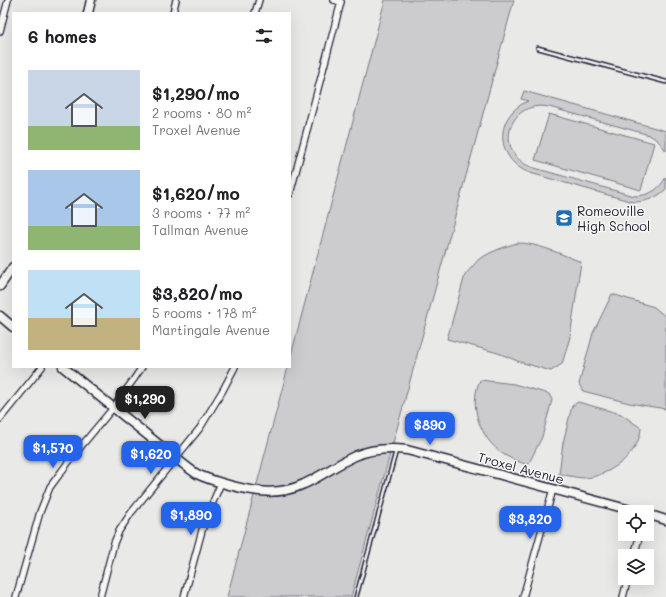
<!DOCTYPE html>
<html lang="en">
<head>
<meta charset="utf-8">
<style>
  body { margin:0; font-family:Mali,sans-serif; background:#f6f6f6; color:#202124; height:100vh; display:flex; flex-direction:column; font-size:15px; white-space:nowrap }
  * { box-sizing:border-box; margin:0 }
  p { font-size:13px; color:#757577 }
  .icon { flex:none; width:22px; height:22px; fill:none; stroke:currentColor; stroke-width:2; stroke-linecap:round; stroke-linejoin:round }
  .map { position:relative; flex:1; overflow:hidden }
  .side { position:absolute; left:12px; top:12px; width:279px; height:356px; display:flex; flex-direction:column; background:#fff; border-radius:0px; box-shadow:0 4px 16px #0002 }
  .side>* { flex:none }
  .controls { position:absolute; left:618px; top:505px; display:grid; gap:8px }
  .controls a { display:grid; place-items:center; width:36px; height:36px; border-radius:0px; background:#fff; box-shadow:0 4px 16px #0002; font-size:20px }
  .price { position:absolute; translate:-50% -34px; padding:0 9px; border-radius:8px; background:#2563eb; color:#fff; font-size:13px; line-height:26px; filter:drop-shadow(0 1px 2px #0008) }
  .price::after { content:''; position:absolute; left:50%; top:24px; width:12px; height:9px; margin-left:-6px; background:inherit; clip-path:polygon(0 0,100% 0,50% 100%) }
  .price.active { background:#222; color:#fff }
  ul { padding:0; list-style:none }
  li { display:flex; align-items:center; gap:12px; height:100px; padding:0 16px }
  li span { display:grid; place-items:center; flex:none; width:112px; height:80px; border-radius:0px; color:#555 }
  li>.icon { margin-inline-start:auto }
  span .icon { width:48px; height:48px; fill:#fffc; stroke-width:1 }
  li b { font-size:17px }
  h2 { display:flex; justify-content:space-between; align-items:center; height:48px; padding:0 16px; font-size:17px }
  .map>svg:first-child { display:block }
</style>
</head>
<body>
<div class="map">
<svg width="666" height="597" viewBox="0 0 666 597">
  <rect width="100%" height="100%" fill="#e9e9e7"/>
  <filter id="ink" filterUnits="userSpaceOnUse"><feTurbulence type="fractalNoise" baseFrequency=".025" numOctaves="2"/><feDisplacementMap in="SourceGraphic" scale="8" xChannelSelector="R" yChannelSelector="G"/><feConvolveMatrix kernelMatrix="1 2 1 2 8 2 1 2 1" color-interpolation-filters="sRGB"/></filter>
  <g filter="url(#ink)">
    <!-- green -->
    <path fill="#ccccce" stroke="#777784" d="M385,0H514L351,597H227L288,367H290V359Z
      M524,91L666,131V151C661,143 655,137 646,134L549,107C508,99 493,152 531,167L634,196C649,196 659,190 666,177V189C657,198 646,202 633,202L530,173C495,160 493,116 528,101L521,99Z
      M549,114L654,143L641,190L535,160Z
      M517,243C534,242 564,255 581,262L570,337L562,364L551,371L520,362L498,353L447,339L465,275L479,259L490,253L504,247Z
      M612,294L654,307L666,317V409L629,403L583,391L579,384L593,333Z
      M480,380L514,384L549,394L552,400L542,437L528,465C519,462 511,459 503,454C480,438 468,406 480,380Z
      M578,402L621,414L641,428C640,454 608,477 584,478C576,478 567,475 559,474L563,443L572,406Z"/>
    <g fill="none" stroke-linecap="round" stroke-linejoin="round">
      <defs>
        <path id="lane" d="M538,48L666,82
          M356,597L396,451"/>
        <path id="street" d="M173,13L176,0
          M255,13L259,0
          M0,31L8,0
          M290,194L341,2L334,0
          M0,419L42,367
          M634,556L640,534
          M16,597L40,512L50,487L73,456L113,408L134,379L142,367
          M100,597L114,543L119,531L131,513L200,428L223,390L235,367
          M184,597L204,523L221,483
          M523,597L525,590L553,489
          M623,597L628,578"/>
        <path id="secondary" d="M88,13L91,0
          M0,286L13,267
          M0,316L13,327
          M63,367L182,463C187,467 192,471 197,474C207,479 218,482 229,485C255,492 279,496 304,484C322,476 337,464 355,456C371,449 390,448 407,450L501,475L638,512
          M647,514L666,520"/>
      </defs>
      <!-- lane casing -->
      <use href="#lane" stroke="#22223b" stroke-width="5.5"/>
      <!-- street casing -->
      <use href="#street" stroke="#22223b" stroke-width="8"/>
      <!-- secondary casing -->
      <use href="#secondary" stroke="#22223b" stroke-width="11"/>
      <!-- lane -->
      <use href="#lane" stroke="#f6f6f2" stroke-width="2.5"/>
      <!-- street -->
      <use href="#street" stroke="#f6f6f2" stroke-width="5.5"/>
      <!-- secondary -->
      <use href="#secondary" stroke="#f6f6f2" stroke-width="8"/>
    </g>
  </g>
  <!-- icons -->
  <defs>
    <symbol id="school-square" viewBox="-11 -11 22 22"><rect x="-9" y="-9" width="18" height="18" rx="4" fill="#1f6fb2" stroke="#f6f6f2"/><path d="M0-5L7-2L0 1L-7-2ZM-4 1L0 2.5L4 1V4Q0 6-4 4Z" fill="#fff"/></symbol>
  </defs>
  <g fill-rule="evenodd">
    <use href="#school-square" x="554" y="208" width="20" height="20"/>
  </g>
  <g text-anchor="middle" stroke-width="3" stroke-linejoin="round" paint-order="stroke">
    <!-- poi labels -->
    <g font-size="13" fill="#22223b" stroke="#f6f6f2" text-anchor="start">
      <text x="577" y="216">Romeoville<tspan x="577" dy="15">High School</tspan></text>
    </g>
    <!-- street labels -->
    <g font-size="13" fill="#22223b" stroke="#f6f6f2">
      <text transform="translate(521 468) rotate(15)" y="5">Troxel Avenue</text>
    </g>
  </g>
</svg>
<div class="controls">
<a><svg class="icon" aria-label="locate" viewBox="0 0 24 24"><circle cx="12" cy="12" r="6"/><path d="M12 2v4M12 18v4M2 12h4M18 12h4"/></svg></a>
<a><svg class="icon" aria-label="layers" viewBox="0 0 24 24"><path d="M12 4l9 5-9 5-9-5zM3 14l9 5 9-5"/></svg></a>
</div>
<b class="price active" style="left:145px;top:420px">$1,290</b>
<b class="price" style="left:430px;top:446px">$890</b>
<b class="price" style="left:53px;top:469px">$1,570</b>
<b class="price" style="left:151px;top:475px">$1,620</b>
<b class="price" style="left:191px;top:536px">$1,890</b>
<b class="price" style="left:530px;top:540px">$3,820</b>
<section class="side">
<h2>6 homes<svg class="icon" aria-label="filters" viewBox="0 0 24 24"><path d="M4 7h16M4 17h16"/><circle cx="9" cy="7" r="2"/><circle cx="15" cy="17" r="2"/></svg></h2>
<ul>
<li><span style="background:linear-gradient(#c9d6e8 70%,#8fb573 0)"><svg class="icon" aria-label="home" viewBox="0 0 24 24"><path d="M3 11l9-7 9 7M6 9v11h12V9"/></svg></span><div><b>$1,290/mo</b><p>2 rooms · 80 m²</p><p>Troxel Avenue</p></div></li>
<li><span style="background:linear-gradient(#a9c7e8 70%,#8fb573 0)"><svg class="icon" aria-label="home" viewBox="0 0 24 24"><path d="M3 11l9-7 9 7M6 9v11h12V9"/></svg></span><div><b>$1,620/mo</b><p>3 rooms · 77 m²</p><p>Tallman Avenue</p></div></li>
<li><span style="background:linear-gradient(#bfe0f5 60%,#c2b280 0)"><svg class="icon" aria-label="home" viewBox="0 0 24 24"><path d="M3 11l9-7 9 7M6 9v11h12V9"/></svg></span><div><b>$3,820/mo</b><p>5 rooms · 178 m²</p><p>Martingale Avenue</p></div></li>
</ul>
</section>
</div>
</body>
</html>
